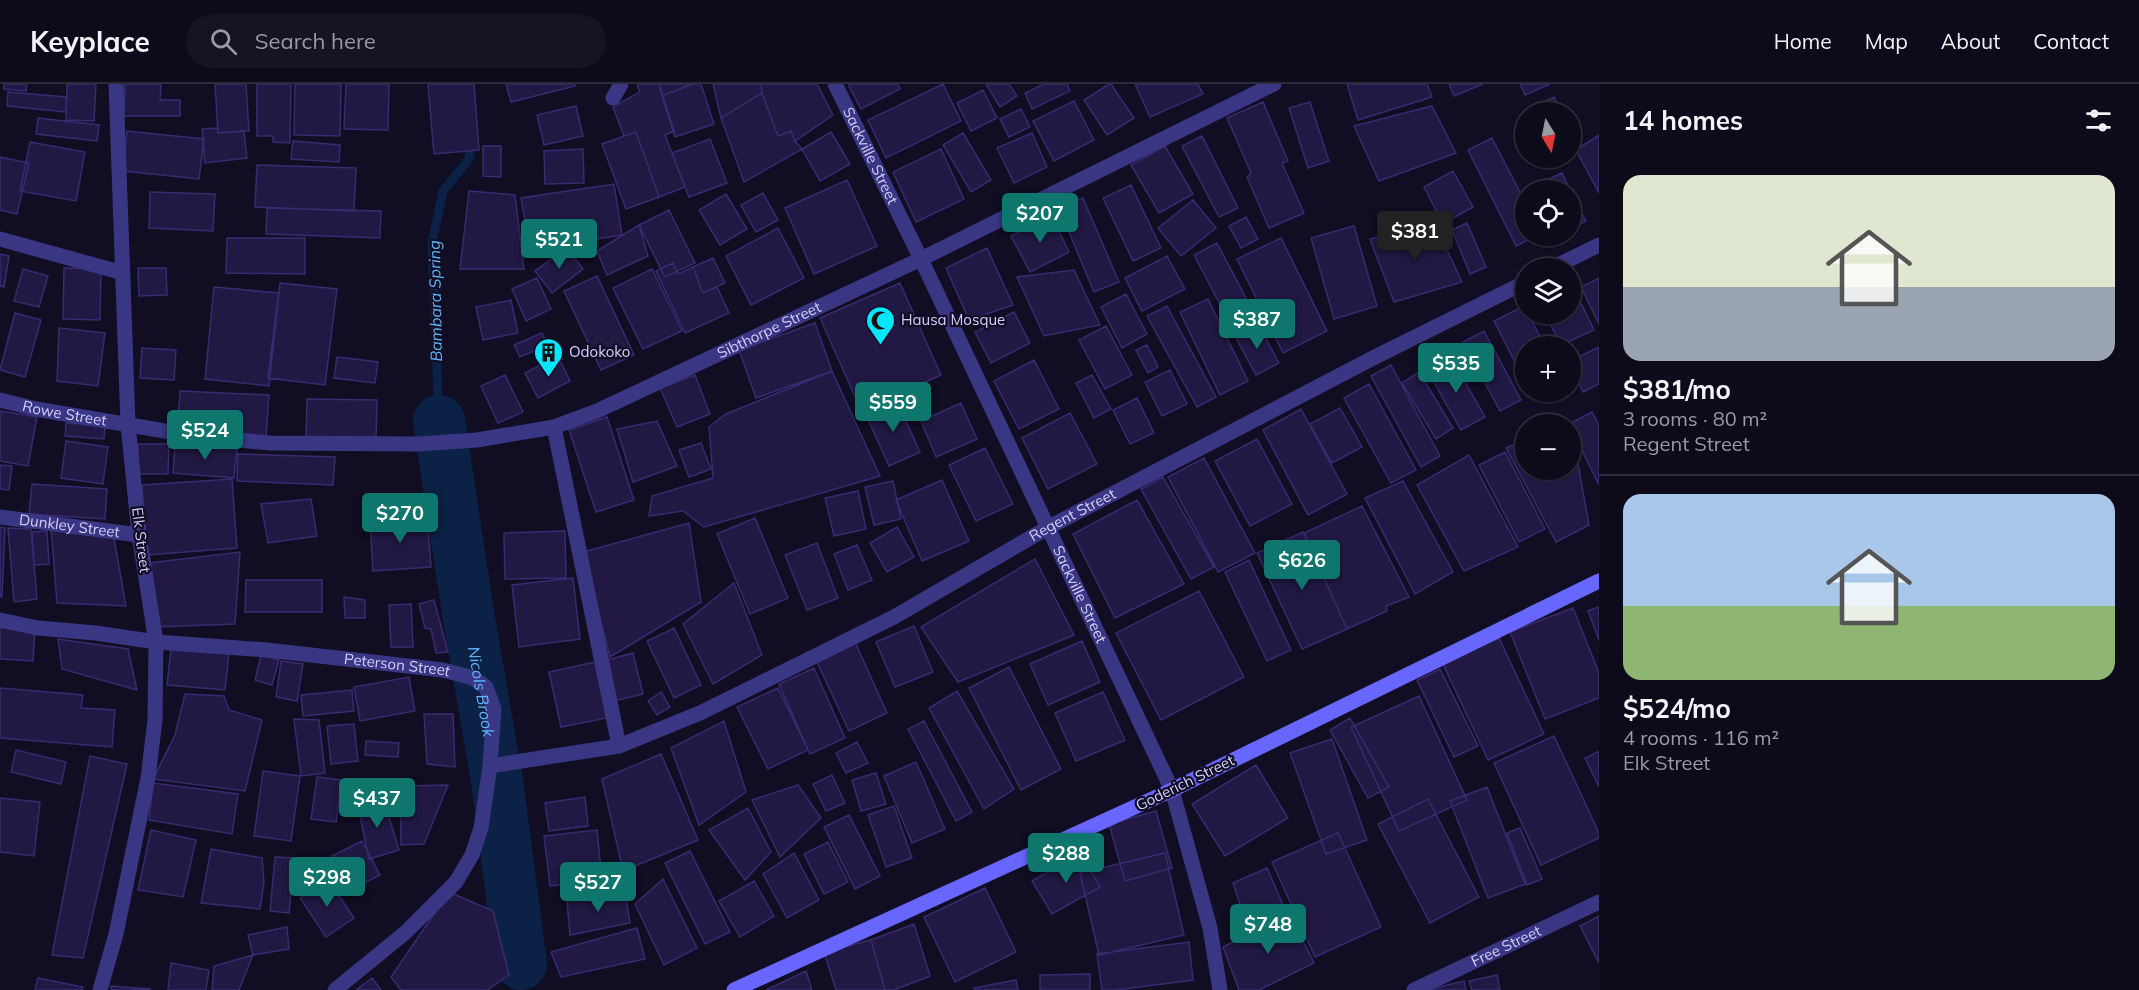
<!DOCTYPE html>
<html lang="en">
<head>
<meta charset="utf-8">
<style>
  body { margin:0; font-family:Mulish,sans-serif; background:#161323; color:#f1f3f6; height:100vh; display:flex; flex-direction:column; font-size:22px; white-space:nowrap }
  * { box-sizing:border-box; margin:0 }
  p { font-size:20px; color:#9a9aa2 }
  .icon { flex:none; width:33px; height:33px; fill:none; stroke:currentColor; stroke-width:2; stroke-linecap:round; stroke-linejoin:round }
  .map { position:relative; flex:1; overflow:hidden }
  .side { display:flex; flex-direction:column; background:#0d0a1a; width:540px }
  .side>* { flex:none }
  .needle { width:39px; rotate:170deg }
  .controls { position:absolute; left:1515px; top:18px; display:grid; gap:12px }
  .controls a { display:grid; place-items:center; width:66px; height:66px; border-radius:50%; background:#0d0a1a; box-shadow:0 2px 4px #0004,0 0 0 2px #2d2b39; font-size:30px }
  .price { position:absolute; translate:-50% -51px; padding:0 14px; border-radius:6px; background:#0f766e; color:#fff; font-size:20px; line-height:39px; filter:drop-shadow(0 2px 3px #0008) }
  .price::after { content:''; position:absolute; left:50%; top:36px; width:18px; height:14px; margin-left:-9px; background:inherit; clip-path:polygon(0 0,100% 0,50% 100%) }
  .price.selected { background:#222; color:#fff }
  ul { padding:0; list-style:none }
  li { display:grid; align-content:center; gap:12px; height:318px; padding:0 24px }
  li+li { border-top:2px solid #2d2b39 }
  li span { display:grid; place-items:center; height:186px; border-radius:18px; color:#555 }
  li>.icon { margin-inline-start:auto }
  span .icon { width:108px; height:108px; fill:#fffc; stroke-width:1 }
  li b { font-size:26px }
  h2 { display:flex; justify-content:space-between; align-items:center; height:72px; padding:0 24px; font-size:26px }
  header { display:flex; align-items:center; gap:36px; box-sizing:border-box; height:84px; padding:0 30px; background:#0d0a1a; border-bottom:2px solid #2d2b39 }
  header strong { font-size:28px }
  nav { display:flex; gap:33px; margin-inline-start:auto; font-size:21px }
  .search { width:420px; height:54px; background:#161323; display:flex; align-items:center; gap:15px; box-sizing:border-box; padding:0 21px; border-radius:33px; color:#9a9aa2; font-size:22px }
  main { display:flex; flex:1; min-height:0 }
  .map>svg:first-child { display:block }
</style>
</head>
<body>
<header>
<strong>Keyplace</strong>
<div class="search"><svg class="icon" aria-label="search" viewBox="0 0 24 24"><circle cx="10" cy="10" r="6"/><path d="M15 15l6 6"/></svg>Search here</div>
<nav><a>Home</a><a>Map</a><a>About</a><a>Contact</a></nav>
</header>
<main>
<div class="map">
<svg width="1599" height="906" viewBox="0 0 1599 906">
  <rect width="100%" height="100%" fill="#110d23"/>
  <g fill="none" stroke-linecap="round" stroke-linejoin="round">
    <!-- stream -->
    <path stroke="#0b2145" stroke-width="9" d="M439,337L432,159L443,107L470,74L468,56"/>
    <!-- river -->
    <path stroke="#0b2145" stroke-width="52" id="s1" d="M439,337L468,529L497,697L521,880"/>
  </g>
  <!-- building -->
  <path fill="#211944" stroke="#372b71" stroke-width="1.5" d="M4,0H27L26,7L4,5Z
    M67,0H96L94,37L66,36Z
    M125,0H161L160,16H180V32H124Z
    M215,0H246L249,47L218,49Z
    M257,0H291L290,59L273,58V52H257Z
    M295,0H341L340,52L294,51Z
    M346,0H389L388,46L344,45Z
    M428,0H474L479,66L434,70Z
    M506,0H575V2L511,18Z
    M637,0H659L674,47L665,51L685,103L659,113L636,48L624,52L613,23L640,8Z
    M659,0H692L662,12Z
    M692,0H701L714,40L675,53L662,12Z
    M713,0H761L762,9L721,34Z
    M761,0H817L833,31L795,57L791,47L778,52L762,9Z
    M848,0H898L900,5L861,25Z
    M943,0L961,37L886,74L868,36Z
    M986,0H1009L1017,12L1000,23Z
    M1044,0H1067L1070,7L1032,25L1025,9Z
    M1109,0H1111L1134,34L1107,51L1084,16Z
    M1135,0H1198L1203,10L1150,33Z
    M1347,0H1427L1432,13L1358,36Z
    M1449,0H1483L1454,12Z
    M1520,0H1550L1525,11Z
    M983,6L997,34L971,47L957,19Z
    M8,8L67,13L66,28L7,22Z
    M762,9L778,52L791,47L795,57L802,65L744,98L721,34Z
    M1554,13L1562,28H1531L1530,25Z
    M1074,17L1094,56L1054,77L1033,37Z
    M1263,18L1288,77L1282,79L1304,129L1269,144L1247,93L1251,89L1227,34Z
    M1310,18L1329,77L1308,84L1289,24Z
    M576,22L583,52L544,61L537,31Z
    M1432,22L1456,69L1379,97L1354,42Z
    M1021,25L1030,43L1009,53L1000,35Z
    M38,34L99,41L97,57L36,50Z
    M218,44V49L244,47L247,74L205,79L202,45Z
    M1570,45L1578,59L1570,63Z
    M127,47L204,55L199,95L123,87Z
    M636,48L659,113L626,125L602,60Z
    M831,48L850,80L820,97L802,65Z
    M963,49L991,96L971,108L943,61Z
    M1032,49L1047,83L1014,99L997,64Z
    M1599,51V109L1576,66Z
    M1202,52L1238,124L1219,133L1182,62Z
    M1492,54L1526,120V152H1536L1516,162L1468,66Z
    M710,55L727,99L689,113L672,69Z
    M293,57L340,61L339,78L291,75Z
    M30,58L85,68L76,117L20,107Z
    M483,62H501V93L483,92Z
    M1165,62L1193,110L1159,129L1131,81Z
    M583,65L584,99L545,100L544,67Z
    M941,65L964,115L916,138L893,88Z
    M0,73L29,79L17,130L0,126Z
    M257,81L356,84L354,127L255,123Z
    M1453,87L1473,123L1448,137L1442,127L1437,128L1424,103Z
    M1562,89L1570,106H1526Z
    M847,96L877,162L814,190L785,124Z
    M614,100L622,151L530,165L521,114Z
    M1131,101L1161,164L1133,177L1103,114Z
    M469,107L515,111L524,185H460Z
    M1570,107L1586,137L1570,145Z
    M150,108L215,110L213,147L149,144Z
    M763,109L778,136L756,148L741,121Z
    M726,110L747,145L720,161L699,126Z
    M1083,114L1119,198L1094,208L1059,124Z
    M1193,116L1216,144L1181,172L1158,144Z
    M267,124L381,127L380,154L266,150Z
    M669,126L695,179L665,193L639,141Z
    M1051,131L1069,168L1030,188L1011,152Z
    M1246,133L1258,155L1241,164L1229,142Z
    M1434,138L1462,198L1394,218L1370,155Z
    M1467,139L1486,183L1470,190L1452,146Z
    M639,141L648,172L607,191L597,167Z
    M1354,142L1377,222L1334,235L1311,154Z
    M778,144L804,194L751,221L726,172Z
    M227,154H305V190L226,189Z
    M1281,154L1327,247L1283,269L1237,175Z
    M1217,159L1247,216L1224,228L1194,171Z
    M567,164L583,185L552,209L535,187Z
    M987,164L1013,221L969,236L946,184Z
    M0,170L9,172L4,203L0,202Z
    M1167,172L1185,205L1142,227L1125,194Z
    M713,174L725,199L703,209L693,183Z
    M673,179L678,190L693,183L703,209L717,203L729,229L685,249L656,187Z
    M64,184L101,185L100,236L63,235Z
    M138,184H166L167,211L139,212Z
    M23,185L48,192L39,223L14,217Z
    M652,185L682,247L643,265L613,204Z
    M1074,186L1100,241L1044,252L1017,193Z
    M597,192L634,271L601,286L564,207Z
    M537,194L551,225L526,237L512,205Z
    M1599,194V240L1581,203Z
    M280,199L337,205L325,301L268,294Z
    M900,199L941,291L861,326L820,234Z
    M214,203L279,209L269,302L205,295Z
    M1126,210L1147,250L1122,264L1101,223Z
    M1577,211L1594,246L1561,261L1545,230H1570V215Z
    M1208,215L1248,297L1220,311L1180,228Z
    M511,216L518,249L483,256L476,223Z
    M1167,222L1216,313L1197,323L1147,232Z
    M1524,222L1526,230H1528L1545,262H1526V300L1494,237Z
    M1014,228L1030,259L991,279L975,248Z
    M15,229L41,236L25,293L0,286Z
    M815,239L832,287L756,314L739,266Z
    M1258,240L1279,279L1256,291L1235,252Z
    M1106,242L1132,291L1105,305L1079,256Z
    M59,244L105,249L98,302L57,297Z
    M1484,247L1521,316L1500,327L1463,258Z
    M542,249L548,261L520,273L514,261Z
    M1147,261L1158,283L1148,289L1136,266Z
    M1599,263V300L1583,308L1570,282V277Z
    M142,264L176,266L174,296L140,294Z
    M558,272L570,297L538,314L525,289Z
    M337,273L378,278L375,299L334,294Z
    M1451,273L1485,333L1461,346L1427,286Z
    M1034,276L1059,325L1019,345L994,297Z
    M1391,281L1440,372L1421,383L1371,292Z
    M1170,286L1187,320L1162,332L1145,298Z
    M832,287L880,392L704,443L683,427L649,432L652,412L713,394L709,343L726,330Z
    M1419,288L1453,344L1436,355L1402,299Z
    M505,291L523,328L498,339L481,302Z
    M695,291L710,330L677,343L660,304Z
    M1092,291L1111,325L1094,334L1076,299Z
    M1369,300L1416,386L1391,399L1344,314Z
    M180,307L269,311L266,352L177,348Z
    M1137,314L1154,349L1130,360L1113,326Z
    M307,315L377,316L376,357L306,356Z
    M897,317L920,368L889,382L866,331Z
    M961,319L977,355L936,373L921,337Z
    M1340,324L1362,363L1332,379L1310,340Z
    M1301,325L1347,410L1308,431L1263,346Z
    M0,327L37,333L28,382L0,377Z
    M1592,328L1599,341V401L1569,340Z
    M1070,329L1097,380L1048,405L1022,354Z
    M607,333L634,416L596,428L569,346Z
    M657,337L677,382L633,398L617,345Z
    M66,339L105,342L104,355L65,352Z
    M1257,355L1292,420L1250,442L1215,377Z
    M1526,355V386H1570V367L1578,380L1589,441L1556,458L1506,364Z
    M66,357L108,363L103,400L61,394Z
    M701,359L711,385L689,393L679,366Z
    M138,360H169L168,390H137Z
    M175,360L237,365L234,394L173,389Z
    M985,364L1013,420L976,437L949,381Z
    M1505,368L1545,445L1519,458L1479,381Z
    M238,370L335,373L333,401L237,397Z
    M1469,371L1518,463L1464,487L1417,401Z
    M1204,374L1255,469L1218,488L1168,393Z
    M0,381L12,382L9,406L0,405Z
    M1163,393L1214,483L1191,495L1141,405Z
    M232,395L237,464L147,471L142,401Z
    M942,396L969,457L922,477L896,416Z
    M893,397L901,435L874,441L865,403Z
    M1403,397L1453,488L1415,510L1365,414Z
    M32,400L107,405L105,435L29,430Z
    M858,407L866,445L834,452L825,414Z
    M311,415L317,452L268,459L261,420Z
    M1137,416L1184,500L1115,534L1073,450Z
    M1362,422L1409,513L1386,522L1387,527L1347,545L1304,449Z
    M427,432L431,483L373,487L370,437Z
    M755,434L788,514L750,530L717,450Z
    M689,439L701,518L610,573L583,468Z
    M0,443L5,444L2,513H0Z
    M897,443L914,473L887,488L870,459Z
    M8,444L31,445L37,515L14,518Z
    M51,444L113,449L126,522L57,519Z
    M47,447L49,480L34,481L32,448Z
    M565,447L566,494L505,495L504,449Z
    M1303,448L1347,545L1302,565L1257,469Z
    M817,459L838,514L807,526L785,471Z
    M857,461L872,496L848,506L834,470Z
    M240,468L235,540L157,543L149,479Z
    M1035,475L1074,551L958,598L921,543Z
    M1249,476L1291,566L1267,577L1225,488Z
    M573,494L580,555L519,563L512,501Z
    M246,496H322V528H245Z
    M734,499L762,571L713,600L683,540Z
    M1199,507L1244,593L1161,636L1116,549Z
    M344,513L365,516V534H345Z
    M434,516L448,568L436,569L431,545L425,544L419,520Z
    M411,520L413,563H391L389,521Z
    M1599,523V556L1588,527Z
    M1573,524L1599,589V614L1545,635L1510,548Z
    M0,540L35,544L33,577L0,575Z
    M914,542L933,588L895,603L876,558Z
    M674,544L701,601L674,614L647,557Z
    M1499,554L1544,650L1488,676L1443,580Z
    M58,555L128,565L137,606L62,585Z
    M1082,557L1100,598L1048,621L1030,580Z
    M855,558L887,629L849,647L816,576Z
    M171,565L229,570L225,606L167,601Z
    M633,569L643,610L614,617L604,577Z
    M261,571L279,576L272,601L255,596Z
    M281,577L303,580L297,617L276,613Z
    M595,578L607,634L561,643L549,588Z
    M1009,583L1061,685L1021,706L969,604Z
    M814,584L845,654L810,670L779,600Z
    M1440,585L1478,662L1454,673L1417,596Z
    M409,593L415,627L360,637L354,603Z
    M0,604L83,611L81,624L115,626L112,663L0,654Z
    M778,604L808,666L768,685L737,623Z
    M352,606L354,627L303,632L301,611Z
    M957,607L1014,705L984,725L929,624Z
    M661,608L670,623L657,631L648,617Z
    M1103,608L1125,656L1076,677L1055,629Z
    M185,610L224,612L229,626L262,636L245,707L153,695L175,651Z
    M1419,612L1467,716L1399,747L1351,643Z
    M424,630H453L455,683L427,680Z
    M1350,634L1389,703L1368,714L1330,646Z
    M294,635L319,636L325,689L301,692Z
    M724,637L746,708L699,741L671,664Z
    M924,637L972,728L956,737L908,645Z
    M354,640L358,677L331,680L327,642Z
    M1554,652L1599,749V754L1541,781L1494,679Z
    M1332,655L1367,756L1326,770L1290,669Z
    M366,657L399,659L398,673L365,671Z
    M857,658L868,679L846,689L836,669Z
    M16,666L66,678L61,700L11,688Z
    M1599,667V703L1585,674Z
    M661,670L698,756L623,787L602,695Z
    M90,672L127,680L83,874L52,871Z
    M916,678L945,745L912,759L884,692Z
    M1256,681L1288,734L1225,772L1192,720Z
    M263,687L300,692L291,757L254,752Z
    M876,689L886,720L861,727L852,696Z
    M832,691L845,719L826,727L813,700Z
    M317,693L342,696L336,738L311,735Z
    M153,699L238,710L232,750L149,736Z
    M448,701L424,760L401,761L400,702Z
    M798,701L821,734L780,773L752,716Z
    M1487,703L1525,800L1488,814L1450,717Z
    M585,713L588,742L549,747L545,719Z
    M0,714L40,718L34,772L0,768Z
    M1428,715L1479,813L1430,839L1378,740Z
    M357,718L385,719L399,766L369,775Z
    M894,722L912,774L886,783L868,731Z
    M748,724L771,768L745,796L709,746Z
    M1156,727L1172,784L1125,797L1109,740Z
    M849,731L880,792L855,805L824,743Z
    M1520,744L1542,795L1527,801L1507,749Z
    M151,746L196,756L183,813L138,806Z
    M597,746L602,796L550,802L544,752Z
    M1338,749L1381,843L1315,873L1272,778Z
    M362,757L380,791L351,806L332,772Z
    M828,758L848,798L824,810L804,770Z
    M211,765L262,774L264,798L260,825L201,819Z
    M690,767L730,848L705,860L665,779Z
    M794,769L819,816L787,834L763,790Z
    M1080,769L1100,803L1052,830L1032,797Z
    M1165,769L1184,851L1099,871L1080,789Z
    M275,773L294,774L289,829L270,827Z
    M1267,784L1284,823L1245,836L1233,799Z
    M328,795L354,834L326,853L300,814Z
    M663,795L697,864L664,881L635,820Z
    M754,797L774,832L740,853L719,817Z
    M985,804L1016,868L955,898L924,833Z
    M449,808L493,827L509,891L487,906H401L391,893Z
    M625,808L630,839L570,851L567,817Z
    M1290,831L1314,879L1259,906H1239L1223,863Z
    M1599,832V879L1580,842Z
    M914,840L930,892L894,906H885L871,856Z
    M287,843L289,865L253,871L248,851Z
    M637,844L645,875L561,893L551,868Z
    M871,856L885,906H836L824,868Z
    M1189,858L1193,896L1116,906H1102L1097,870Z
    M253,871L239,906H212L214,882Z
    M171,879L209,886L206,906H168Z
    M806,887L812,906H766Z
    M1090,890V906H1040V891Z
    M1497,891L1500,906H1472L1469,897Z
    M38,894L83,903L82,906H35Z
    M372,894L381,906H356Z
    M1016,896L1018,906H975L974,904Z
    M1464,897L1466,906H1427Z
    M111,902L150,905V906H111Z"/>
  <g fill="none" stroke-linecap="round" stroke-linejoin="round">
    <!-- minor -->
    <g stroke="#393783" stroke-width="15">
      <path id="s2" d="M835,0L921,175L1172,706L1210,844L1220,906"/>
      <path d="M613,14L621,0"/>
      <path d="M0,155L123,189"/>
      <path d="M1552,184L1599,161"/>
      <path id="s3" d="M0,316L36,325L194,352L271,359L418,360L477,356L554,343L597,327L921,175L1274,0"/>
      <path d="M554,343L619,662"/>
      <path id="s4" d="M0,433L139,451"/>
      <path id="s5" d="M0,536L38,544L96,549L156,558L267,566L443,586L473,594L486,603L494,625L490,682L481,744L472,771L456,798L406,848L335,906"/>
      <path id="s6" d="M490,682L619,662L700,629L894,533L1049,443L1373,274L1526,198"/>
      <path d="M100,906L116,850L148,694L155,636L156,558L139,451L128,340L116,0"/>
      <path id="s7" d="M1414,906L1599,818"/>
    </g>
    <!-- secondary -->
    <path stroke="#6766ff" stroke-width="15" d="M734,906L1172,706L1599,497"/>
  </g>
  <!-- icons -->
  <defs>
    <symbol id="mosque-pin" viewBox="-11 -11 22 30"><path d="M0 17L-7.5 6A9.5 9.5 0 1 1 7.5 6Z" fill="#00e6fa" stroke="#110d23"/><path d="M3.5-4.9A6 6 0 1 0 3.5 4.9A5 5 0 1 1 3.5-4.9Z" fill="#111"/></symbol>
    <symbol id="building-pin" viewBox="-11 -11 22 30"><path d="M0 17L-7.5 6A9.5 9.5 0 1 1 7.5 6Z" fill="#00e6fa" stroke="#110d23"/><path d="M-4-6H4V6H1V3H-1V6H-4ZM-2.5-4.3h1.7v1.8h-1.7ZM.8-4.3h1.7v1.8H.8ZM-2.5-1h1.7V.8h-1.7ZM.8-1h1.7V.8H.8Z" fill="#111"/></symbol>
  </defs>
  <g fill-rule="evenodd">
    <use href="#mosque-pin" x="864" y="220" width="33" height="45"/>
    <use href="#building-pin" x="532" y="252" width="33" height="45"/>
  </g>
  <g text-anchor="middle" stroke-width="4.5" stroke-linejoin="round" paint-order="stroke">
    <!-- street labels -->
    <g font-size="15" fill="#d4cfff" stroke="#110d23">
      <text dy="5" stroke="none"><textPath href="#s2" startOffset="80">Sackville Street</textPath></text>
      <text dy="5" stroke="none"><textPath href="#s3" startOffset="795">Sibthorpe Street</textPath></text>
      <text dy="5" stroke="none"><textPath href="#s3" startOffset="66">Rowe Street</textPath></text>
      <text dy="5" stroke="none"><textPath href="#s6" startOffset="640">Regent Street</textPath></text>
      <text dy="5" stroke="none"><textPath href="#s4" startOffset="70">Dunkley Street</textPath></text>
      <text transform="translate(141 456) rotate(83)" y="5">Elk Street</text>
      <text dy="5" stroke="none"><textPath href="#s2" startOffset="566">Sackville Street</textPath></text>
      <text dy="5" stroke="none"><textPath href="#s5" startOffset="400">Peterson Street</textPath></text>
      <text transform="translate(1185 699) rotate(-26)" y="5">Goderich Street</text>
      <text dy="5" stroke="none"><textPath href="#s7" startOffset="102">Free Street</textPath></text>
    </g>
    <!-- poi labels -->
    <g font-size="15" fill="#d4cfff" stroke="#110d23" text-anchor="start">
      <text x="901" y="241">Hausa Mosque</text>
      <text x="569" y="273">Odokoko</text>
    </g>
    <!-- water labels -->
    <g font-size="16" font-style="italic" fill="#5db7ff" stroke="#110d23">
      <text transform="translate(435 217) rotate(-91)" y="6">Bambara Spring</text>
      <text dy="6" stroke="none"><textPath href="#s1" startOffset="274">Nicols Brook</textPath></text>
    </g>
  </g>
</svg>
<div class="controls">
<a><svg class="needle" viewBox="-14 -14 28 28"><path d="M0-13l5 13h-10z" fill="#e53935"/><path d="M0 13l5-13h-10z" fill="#9a9aa2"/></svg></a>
<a><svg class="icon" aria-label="locate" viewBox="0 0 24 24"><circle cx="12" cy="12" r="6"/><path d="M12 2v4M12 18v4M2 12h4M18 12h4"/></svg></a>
<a><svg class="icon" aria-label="layers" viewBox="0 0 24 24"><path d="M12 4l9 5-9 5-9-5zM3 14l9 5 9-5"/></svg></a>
<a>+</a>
<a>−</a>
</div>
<b class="price" style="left:1040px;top:160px">$207</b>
<b class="price selected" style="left:1415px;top:178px">$381</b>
<b class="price" style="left:559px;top:186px">$521</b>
<b class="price" style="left:1257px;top:266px">$387</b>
<b class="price" style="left:1456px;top:310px">$535</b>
<b class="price" style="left:893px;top:349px">$559</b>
<b class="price" style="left:205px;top:377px">$524</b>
<b class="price" style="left:400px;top:460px">$270</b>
<b class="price" style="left:1302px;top:507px">$626</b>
<b class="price" style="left:377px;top:745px">$437</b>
<b class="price" style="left:1066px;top:800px">$288</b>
<b class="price" style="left:327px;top:824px">$298</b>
<b class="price" style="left:598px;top:829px">$527</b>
<b class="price" style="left:1268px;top:871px">$748</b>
</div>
<section class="side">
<h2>14 homes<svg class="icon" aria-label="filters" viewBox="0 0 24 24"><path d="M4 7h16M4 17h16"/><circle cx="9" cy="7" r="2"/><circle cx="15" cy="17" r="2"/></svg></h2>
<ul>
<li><span style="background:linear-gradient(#dfe7d0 60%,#9aa5b1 0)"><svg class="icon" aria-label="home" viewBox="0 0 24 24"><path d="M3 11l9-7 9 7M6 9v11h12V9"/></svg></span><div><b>$381/mo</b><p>3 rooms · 80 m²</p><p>Regent Street</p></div></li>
<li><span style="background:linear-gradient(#a9c7e8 60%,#8fb573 0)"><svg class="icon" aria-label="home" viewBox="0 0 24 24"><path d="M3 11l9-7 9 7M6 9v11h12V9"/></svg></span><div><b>$524/mo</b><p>4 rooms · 116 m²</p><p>Elk Street</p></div></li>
</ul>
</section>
</main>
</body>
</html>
